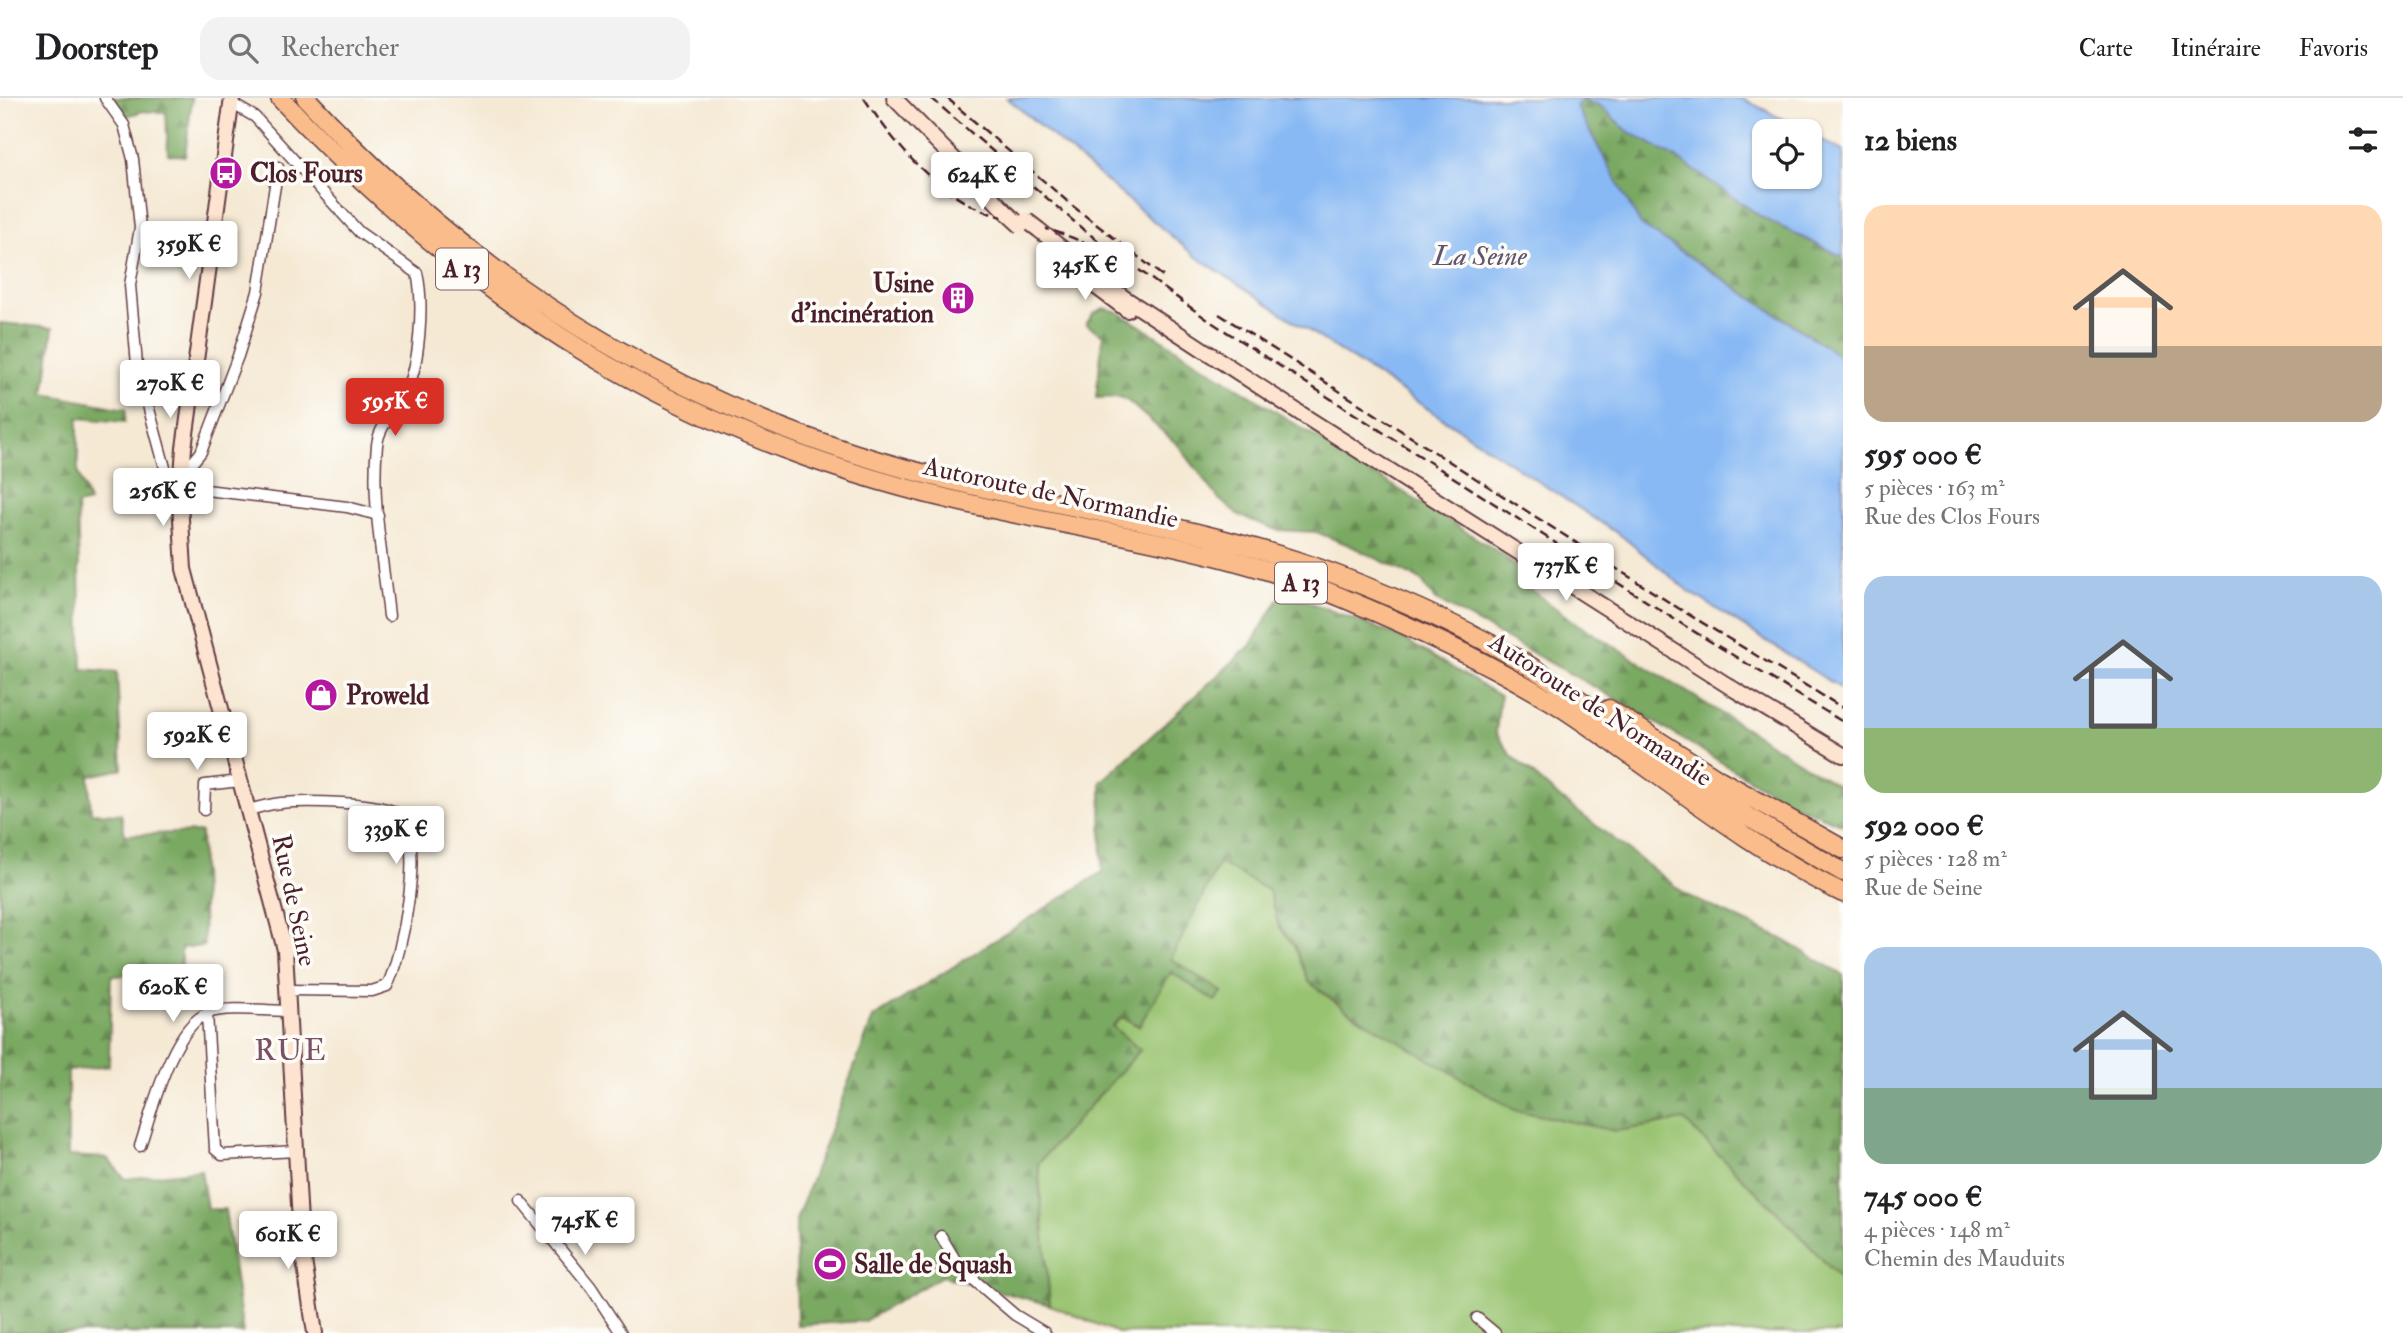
<!DOCTYPE html>
<html lang="fr">
<head>
<meta charset="utf-8">
<style>
  body { margin:0; font-family:"IM FELL Double Pica",serif; background:#f2f2f2; color:#202124; height:100vh; display:flex; flex-direction:column; font-size:26px; white-space:nowrap }
  * { box-sizing:border-box; margin:0 }
  p { font-size:23px; color:#757577 }
  .icon { flex:none; width:38px; height:38px; fill:none; stroke:currentColor; stroke-width:2; stroke-linecap:round; stroke-linejoin:round }
  .map { position:relative; flex:1; overflow:hidden }
  .panel { display:flex; flex-direction:column; background:#fff; width:560px }
  .panel>* { flex:none }
  .controls { position:absolute; left:1752px; top:21px; display:grid; gap:14px }
  .controls a { display:grid; place-items:center; width:70px; height:70px; border-radius:14px; background:#fff; box-shadow:0 2px 5px #0004; font-size:35px }
  .price { position:absolute; translate:-50% -60px; padding:0 16px; border-radius:7px; background:#fff; color:#222; font-size:23px; line-height:46px; filter:drop-shadow(0 2px 4px #0008) }
  .price::after { content:''; position:absolute; left:50%; top:42px; width:21px; height:16px; margin-left:-10px; background:inherit; clip-path:polygon(0 0,100% 0,50% 100%) }
  .price.selected { background:#d93025; color:#fff }
  ul { padding:0; list-style:none }
  li { display:grid; align-content:center; gap:14px; height:371px; padding:0 21px }
  li span { display:grid; place-items:center; height:217px; border-radius:21px; color:#555 }
  li>.icon { margin-inline-start:auto }
  span .icon { width:126px; height:126px; fill:#fffc; stroke-width:1 }
  li b { font-size:30px }
  h2 { display:flex; justify-content:space-between; align-items:center; height:84px; padding:0 21px; font-size:30px }
  header { display:flex; align-items:center; gap:42px; box-sizing:border-box; height:98px; padding:0 35px; background:#fff; border-bottom:2px solid #e0e0e0 }
  header strong { font-size:33px }
  nav { display:flex; gap:38px; margin-inline-start:auto; font-size:24px }
  .search { width:490px; height:63px; background:#f2f2f2; display:flex; align-items:center; gap:18px; box-sizing:border-box; padding:0 24px; border-radius:21px; color:#757577; font-size:26px }
  main { display:flex; flex:1; min-height:0 }
  .map>svg:first-child { display:block }
</style>
</head>
<body>
<header>
<strong>Doorstep</strong>
<div class="search"><svg class="icon" aria-label="search" viewBox="0 0 24 24"><circle cx="10" cy="10" r="6"/><path d="M15 15l6 6"/></svg>Rechercher</div>
<nav><a>Carte</a><a>Itinéraire</a><a>Favoris</a></nav>
</header>
<main>
<div class="map">
<svg width="1843" height="1235" viewBox="0 0 1843 1235">
  <defs>
    <pattern id="forest-firs" width="22" height="20" patternUnits="userSpaceOnUse" patternTransform="scale(1.75)"><rect width="22" height="20" fill="#7aa962"/><path d="M5 1l3.5 6h-7zM16 11l3.5 6h-7z" fill="#668951"/></pattern>
  </defs>
  <rect width="100%" height="100%" fill="#fdfcf7"/>
  <filter id="ink" filterUnits="userSpaceOnUse"><feTurbulence type="fractalNoise" baseFrequency=".0143" numOctaves="2"/><feDisplacementMap in="SourceGraphic" scale="14" xChannelSelector="R" yChannelSelector="G"/><feConvolveMatrix kernelMatrix="1 2 1 2 8 2 1 2 1" color-interpolation-filters="sRGB"/></filter>
  <filter id="wash" filterUnits="userSpaceOnUse"><feTurbulence type="fractalNoise" baseFrequency=".00686" numOctaves="4" result="noise"/><feDisplacementMap in="SourceGraphic" scale="28" xChannelSelector="R" yChannelSelector="G"/><feGaussianBlur stdDeviation="1.57" result="paint"/><feColorMatrix in="noise" values="0 0 0 0 0 0 0 0 0 0 0 0 0 0 0 0 0 1.4 0 .05"/><feComposite in="paint" operator="in"/></filter>
  <g filter="url(#wash)">
    <rect width="100%" height="100%" fill="#f5e9d4"/>
    <!-- grass -->
    <path fill="#98c36f" stroke="#71714d" stroke-width="2" d="M1219,764L1269,793L1279,828L1294,847L1310,884L1347,912L1515,1012L1616,1033L1684,1022L1796,1133L1843,1184V1235H1118L1050,1207L1038,1065L1140,952L1112,929L1122,919L1138,928L1171,874L1215,902L1222,894L1171,861Z"/>
    <!-- forest -->
    <path fill="url(#forest-firs)" stroke="#626446" stroke-width="2" d="M112,0H192L185,58L168,56L166,15L143,13L127,18Z
      M1583,2L1600,8L1629,34L1680,62L1763,120L1843,159V260L1641,127L1576,8Z
      M1104,210L1118,214L1503,457L1515,468L1533,493L1570,521L1843,691V727L1786,703L1609,597L1434,501L1421,482L1349,447L1316,434L1276,432L1238,417L1219,401L1179,348L1128,303L1120,299L1096,300L1103,237L1086,226L1094,215Z
      M0,225L53,230L44,296L126,311L125,324L78,320V375L89,404L77,407L82,571L117,574L122,671L89,678L91,715L121,716L125,737L201,734L204,848L181,850V876L111,878L109,968L68,973V1058L107,1060L125,1081L201,1072L207,1111H225L243,1235H0Z
      M1283,494L1400,539L1500,598L1496,635L1512,658L1560,700L1688,798L1782,841L1843,877V1184L1796,1133L1684,1022L1616,1033L1515,1012L1346,912L1309,884L1294,847L1279,828L1269,793L1219,765L1171,861L1222,894L1215,903L1171,874L1139,928L1122,919L1112,928L1140,952L1038,1065L1050,1207L942,1178L864,1223L797,1227L796,1122L873,920L1102,774L1101,684L1250,548Z"/>
    <!-- water -->
    <path fill="#88b9f4" stroke="#696c90" stroke-width="2" d="M1007,0H1742L1805,33H1764V79H1810V36L1843,53V159L1763,120L1680,62L1629,34L1600,8L1583,2L1576,8L1641,127L1843,260V592L1687,492L1623,439L1195,158Z"/>
  </g>
  <g filter="url(#ink)">
    <g fill="none" stroke-linecap="round" stroke-linejoin="round">
      <defs>
        <path id="street" d="M105,0L124,27L133,61L140,130L130,187L137,267L167,377L173,388L347,409L378,417
          M231,5L255,19L359,134L417,175C424,205 420,269 405,296C396,313 379,327 377,347C371,403 383,462 389,518
          M181,374L189,369L201,354L238,258L258,194L278,69
          M204,712L205,687L240,683
          M249,712C259,709 270,706 281,705C303,703 382,703 398,716C427,738 402,859 387,888L372,893L288,892
          M207,915L215,1051L222,1057L296,1053
          M140,1048C152,1013 172,929 208,915C226,908 268,913 289,913
          M521,1103L591,1189L621,1235
          M941,1138L960,1170L1015,1217L1045,1235
          M1477,1220L1495,1235"/>
        <path id="secondary" d="M232,0L184,350L180,405L184,471L285,852L301,1143L315,1235
          M894,0L1009,117
          M1039,132L1123,199L1309,321L1735,592L1843,657
          M1076,174L1127,212"/>
        <path id="highway" d="M280,0C473,206 675,337 953,402C1083,433 1218,447 1343,500C1417,531 1491,565 1559,608C1653,669 1741,746 1843,795
          M306,0C489,198 699,324 962,385C1088,414 1216,431 1337,477C1410,505 1485,538 1550,581C1587,605 1620,634 1656,659C1716,701 1779,738 1843,774
          M1609,611L1720,682L1843,751"/>
      </defs>
      <!-- street casing -->
      <use href="#street" stroke="#643d44" stroke-width="13"/>
      <!-- secondary casing -->
      <use href="#secondary" stroke="#643d44" stroke-width="18"/>
      <!-- highway casing -->
      <use href="#highway" stroke="#643d44" stroke-width="21"/>
      <!-- street -->
      <use href="#street" stroke="#fff" stroke-width="10"/>
      <!-- secondary -->
      <use href="#secondary" stroke="#fde4d0" stroke-width="14"/>
      <!-- highway -->
      <use href="#highway" stroke="#f9bc8a" stroke-width="18"/>
      <!-- rail -->
      <path stroke="#4a1f2b" stroke-width="2.5" stroke-dasharray="10 5" stroke-linecap="butt" d="M864,0C896,48 938,99 995,117C1029,127 1066,133 1097,152
        M931,0L1085,133L1208,222L1685,528L1843,624
        M947,0L1074,109L1164,179
        M1219,216L1678,510L1843,610"/>
      <defs>
        <path id="secondary-bridge" d="M1009,117L1021,128
          M1026,122L1039,132"/>
      </defs>
      <!-- secondary-bridge casing -->
      <use href="#secondary-bridge" stroke="#643d44" stroke-width="18" stroke-linecap="butt"/>
      <!-- secondary-bridge -->
      <use href="#secondary-bridge" stroke="#fde4d0" stroke-width="14"/>
    </g>
  </g>
  <!-- icons -->
  <defs>
    <symbol id="bus-disc" viewBox="-11 -11 22 22"><circle r="9.5" fill="#b5179e" stroke="#fdfcf7"/><path d="M-5-6H5V4H4V6H2V4H-2V6H-4V4H-5ZM-3.5-4V0h7V-4ZM-3.5 1.2v1.5H-2V1.2ZM2 1.2v1.5H3.5V1.2Z" fill="#fff"/></symbol>
    <symbol id="building-disc" viewBox="-11 -11 22 22"><circle r="9.5" fill="#b5179e" stroke="#fdfcf7"/><path d="M-4-6H4V6H1V3H-1V6H-4ZM-2.5-4.3h1.7v1.8h-1.7ZM.8-4.3h1.7v1.8H.8ZM-2.5-1h1.7V.8h-1.7ZM.8-1h1.7V.8H.8Z" fill="#fff"/></symbol>
    <symbol id="shop-disc" viewBox="-11 -11 22 22"><circle r="9.5" fill="#b5179e" stroke="#fdfcf7"/><path d="M-5-2.5h2.3a2.7 3.5 0 0 1 5.4 0H5L5.5 6h-11ZM-1.5-2.5h3a1.5 2.3 0 0 0-3 0Z" fill="#fff"/></symbol>
    <symbol id="stadium-disc" viewBox="-11 -11 22 22"><circle r="9.5" fill="#b5179e" stroke="#fdfcf7"/><path d="M0-5a6.5 5 0 1 0 0 10a6.5 5 0 1 0 0-10ZM-3.5-1.8h7v3.6h-7Z" fill="#fff"/></symbol>
  </defs>
  <g fill-rule="evenodd">
    <use href="#bus-disc" x="207" y="56" width="38" height="38"/>
    <use href="#building-disc" x="939" y="181" width="38" height="38"/>
    <use href="#shop-disc" x="302" y="578" width="38" height="38"/>
    <use href="#stadium-disc" x="811" y="1147" width="38" height="38"/>
  </g>
  <g text-anchor="middle" stroke-width="7" stroke-linejoin="round" paint-order="stroke">
    <!-- shield labels -->
    <g fill="#fdfcf7" stroke="#806168" stroke-width="2">
      <rect x="436" y="150.5" width="52" height="41" rx="5"/>
      <rect x="1275" y="464.5" width="52" height="41" rx="5"/>
    </g>
    <g font-size="24" font-weight="bold" fill="#4a1f2b">
      <text x="462" y="179">A 13</text>
      <text x="1301" y="493">A 13</text>
    </g>
    <!-- poi labels -->
    <g font-size="26" font-weight="bold" fill="#4a1f2b" stroke="#fdfcf7" text-anchor="start">
      <text x="250" y="84">Clos Fours</text>
      <text x="934" y="194" text-anchor="end">Usine<tspan x="934" dy="30">d'incinération</tspan></text>
      <text x="346" y="606">Proweld</text>
      <text x="854" y="1175">Salle de Squash</text>
    </g>
    <!-- street labels -->
    <g font-size="26" fill="#4a1f2b" stroke="#fdfcf7">
      <text transform="translate(1051 394) rotate(12)" y="9">Autoroute de Normandie</text>
      <text transform="translate(1601 611) rotate(33)" y="9">Autoroute de Normandie</text>
      <text transform="translate(295 802) rotate(78)" y="9">Rue de Seine</text>
    </g>
    <!-- water labels -->
    <g font-size="28" font-style="italic" fill="#605571" stroke="#fdfcf7">
      <text x="1480" y="167">La Seine</text>
    </g>
    <!-- quarter labels -->
    <g font-size="30" letter-spacing="2" fill="#7a5165" stroke="#fdfcf7">
      <text x="291" y="962">RUE</text>
    </g>
  </g>
</svg>
<div class="controls">
<a><svg class="icon" aria-label="locate" viewBox="0 0 24 24"><circle cx="12" cy="12" r="6"/><path d="M12 2v4M12 18v4M2 12h4M18 12h4"/></svg></a>
</div>
<b class="price" style="left:982px;top:114px">624K €</b>
<b class="price" style="left:189px;top:183px">359K €</b>
<b class="price" style="left:1085px;top:204px">345K €</b>
<b class="price" style="left:170px;top:322px">270K €</b>
<b class="price selected" style="left:395px;top:340px">595K €</b>
<b class="price" style="left:163px;top:430px">256K €</b>
<b class="price" style="left:1566px;top:505px">737K €</b>
<b class="price" style="left:197px;top:674px">592K €</b>
<b class="price" style="left:396px;top:768px">339K €</b>
<b class="price" style="left:173px;top:926px">620K €</b>
<b class="price" style="left:585px;top:1159px">745K €</b>
<b class="price" style="left:288px;top:1173px">601K €</b>
</div>
<section class="panel">
<h2>12 biens<svg class="icon" aria-label="filters" viewBox="0 0 24 24"><path d="M4 7h16M4 17h16"/><circle cx="9" cy="7" r="2"/><circle cx="15" cy="17" r="2"/></svg></h2>
<ul>
<li><span style="background:linear-gradient(#ffd9b3 65%,#b9a48a 0)"><svg class="icon" aria-label="home" viewBox="0 0 24 24"><path d="M3 11l9-7 9 7M6 9v11h12V9"/></svg></span><div><b>595 000 €</b><p>5 pièces · 163 m²</p><p>Rue des Clos Fours</p></div></li>
<li><span style="background:linear-gradient(#a9c7e8 70%,#8fb573 0)"><svg class="icon" aria-label="home" viewBox="0 0 24 24"><path d="M3 11l9-7 9 7M6 9v11h12V9"/></svg></span><div><b>592 000 €</b><p>5 pièces · 128 m²</p><p>Rue de Seine</p></div></li>
<li><span style="background:linear-gradient(#a9c7e8 65%,#7fa58c 0)"><svg class="icon" aria-label="home" viewBox="0 0 24 24"><path d="M3 11l9-7 9 7M6 9v11h12V9"/></svg></span><div><b>745 000 €</b><p>4 pièces · 148 m²</p><p>Chemin des Mauduits</p></div></li>
</ul>
</section>
</main>
</body>
</html>
